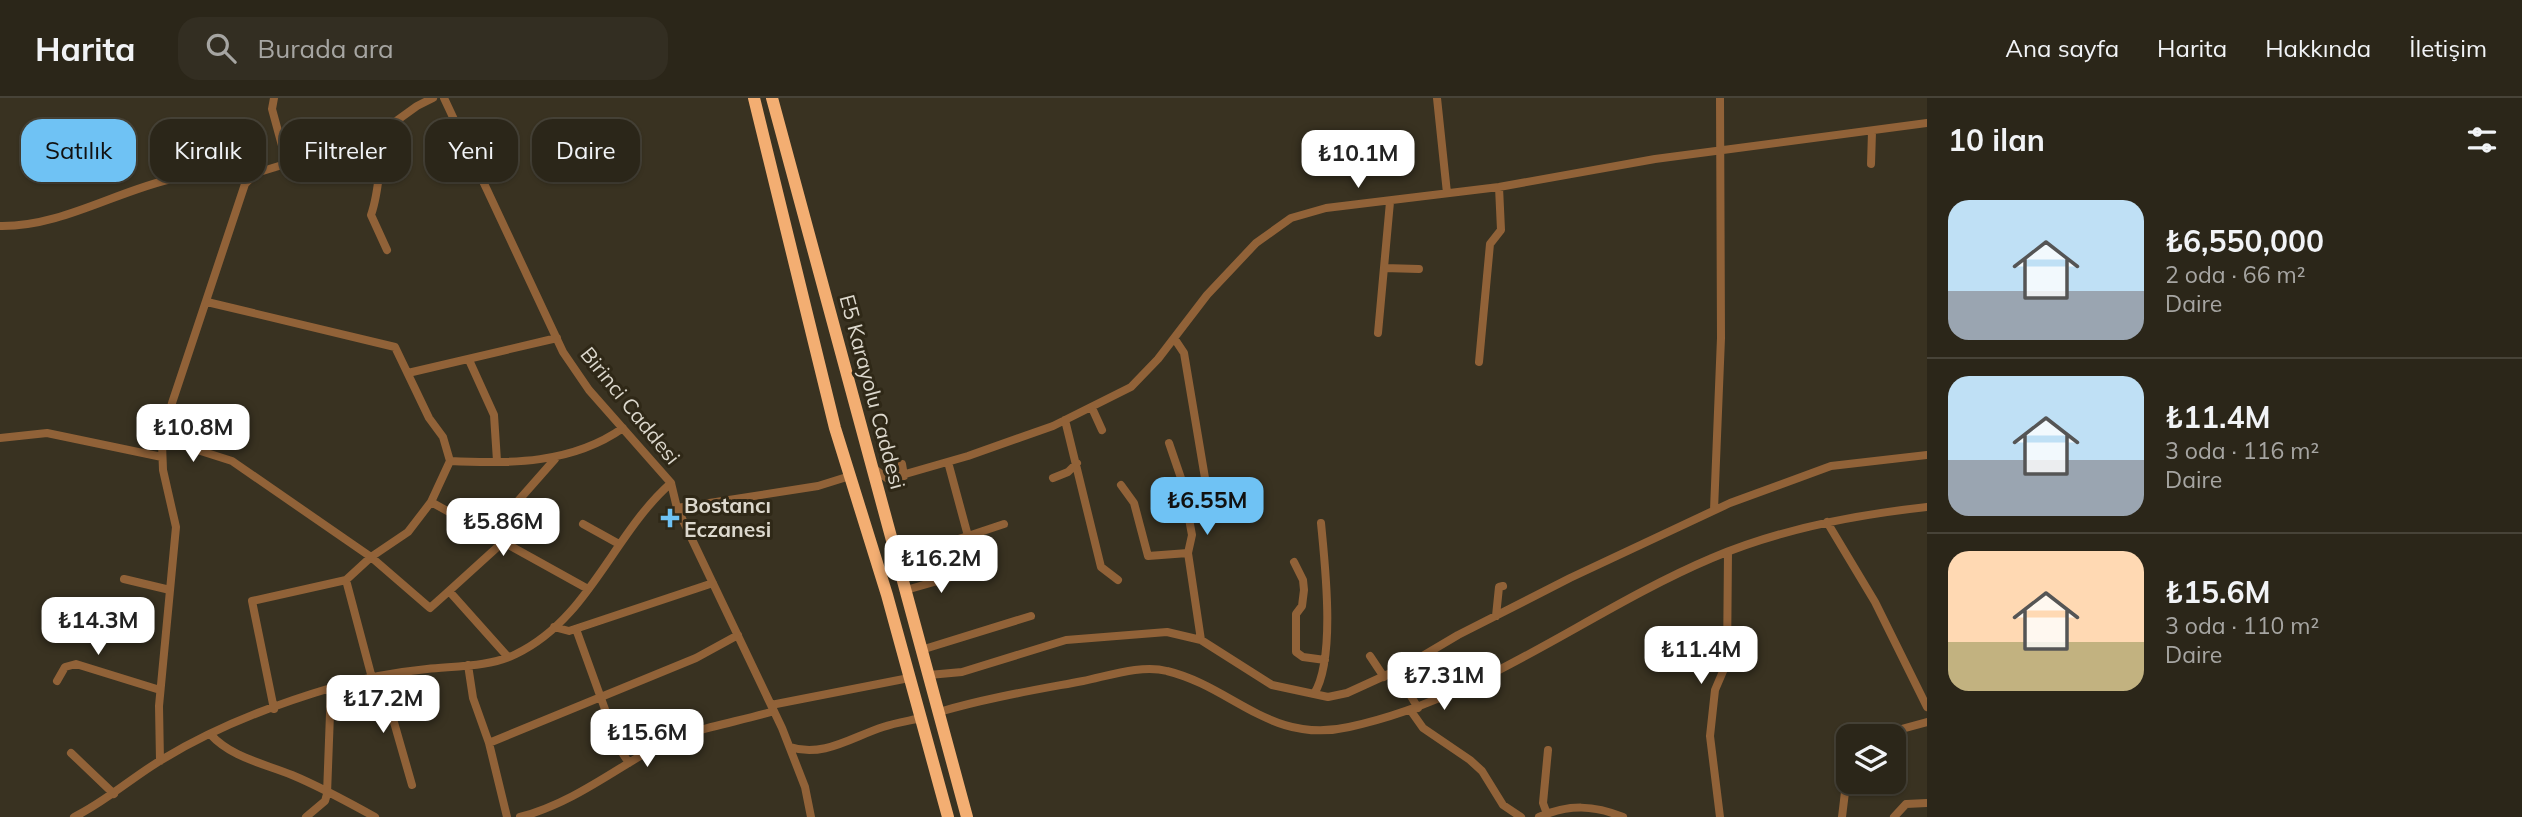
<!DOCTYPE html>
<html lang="tr">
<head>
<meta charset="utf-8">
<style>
  body { margin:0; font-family:Mulish,sans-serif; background:#332e22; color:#f1f3f6; height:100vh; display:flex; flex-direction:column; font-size:26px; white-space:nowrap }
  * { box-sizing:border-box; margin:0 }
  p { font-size:23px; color:#a6a5a2 }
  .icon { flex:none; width:38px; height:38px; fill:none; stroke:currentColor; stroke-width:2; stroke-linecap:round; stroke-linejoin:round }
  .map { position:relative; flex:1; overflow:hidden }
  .panel { display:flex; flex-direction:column; background:#2b2619; width:595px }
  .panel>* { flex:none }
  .banner { position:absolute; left:21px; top:21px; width:665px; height:63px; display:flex; gap:14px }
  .fabs { position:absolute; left:1836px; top:626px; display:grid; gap:14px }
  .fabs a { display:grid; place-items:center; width:70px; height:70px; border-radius:14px; background:#2b2619; box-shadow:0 2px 5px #0004,0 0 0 2px #474338; font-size:35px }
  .price { position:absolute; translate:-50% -60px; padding:0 16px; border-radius:14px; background:#fff; color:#222; font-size:23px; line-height:46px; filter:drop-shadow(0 2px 4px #0008) }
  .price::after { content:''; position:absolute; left:50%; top:42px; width:21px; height:16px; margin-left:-10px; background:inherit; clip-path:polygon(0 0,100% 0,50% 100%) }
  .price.selected { background:#6fc2f4; color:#111 }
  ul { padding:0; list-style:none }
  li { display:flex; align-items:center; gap:21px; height:175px; padding:0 21px }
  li+li { border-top:2px solid #474338 }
  li span { display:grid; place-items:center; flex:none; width:196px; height:140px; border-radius:21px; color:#555 }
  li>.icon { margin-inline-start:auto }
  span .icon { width:84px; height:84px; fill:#fffc; stroke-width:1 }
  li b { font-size:30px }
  h2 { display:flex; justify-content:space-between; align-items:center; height:84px; padding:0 21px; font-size:30px }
  .chip { padding:0 24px; border-radius:21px; background:#2b2619; box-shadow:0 2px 5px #0004,0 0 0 2px #474338; font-size:24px; line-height:63px }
  .chip.selected { background:#6fc2f4; color:#111 }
  header { display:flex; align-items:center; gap:42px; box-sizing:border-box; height:98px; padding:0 35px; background:#2b2619; border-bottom:2px solid #474338 }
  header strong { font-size:33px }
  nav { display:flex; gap:38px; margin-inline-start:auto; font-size:24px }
  .search { width:490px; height:63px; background:#332e22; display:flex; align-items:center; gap:18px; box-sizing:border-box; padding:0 24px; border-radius:21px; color:#a6a5a2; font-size:26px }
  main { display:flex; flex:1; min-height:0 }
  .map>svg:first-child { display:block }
</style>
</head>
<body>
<header>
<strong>Harita</strong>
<div class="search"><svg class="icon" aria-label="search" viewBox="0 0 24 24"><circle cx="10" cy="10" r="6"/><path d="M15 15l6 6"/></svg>Burada ara</div>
<nav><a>Ana sayfa</a><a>Harita</a><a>Hakkında</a><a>İletişim</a></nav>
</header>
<main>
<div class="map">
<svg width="1927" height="719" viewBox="0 0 1927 719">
  <rect width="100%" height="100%" fill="#393221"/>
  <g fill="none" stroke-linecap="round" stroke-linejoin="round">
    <!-- minor -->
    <path stroke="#916238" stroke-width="8" d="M274,0L272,11L287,66
      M444,0L563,254L589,292L671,385L677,410L782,630L805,689L811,719
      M1437,0L1447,95
      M386,32C378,61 381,89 371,117L387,152
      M1871,66L1872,34
      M0,128C61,129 116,93 175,80C191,77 207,82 223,82C233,81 244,78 254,76
      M1384,170L1419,171
      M207,204L395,249L429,320L443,339L450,363
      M1378,235L1390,104
      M1174,240L1184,255L1205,380
      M469,262L494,317L497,363
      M1479,264L1490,146L1501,132L1499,89
      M408,275L557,240
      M1092,310L1102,332
      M1065,322L1101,469L1118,482
      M0,340L47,335L162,359
      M163,341L232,363L371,459L346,482L252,503L274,611
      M1169,345L1182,383L1192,437L1188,455L1201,542
      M902,366L904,378
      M873,370L888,381L968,358L1053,328L1131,289L1158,261L1207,197L1256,145L1291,120L1326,110L1499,89L1655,61L1927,25
      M1053,380L1068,374L1077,365
      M1121,387L1134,405L1148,458L1188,455
      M431,404L588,491
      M677,410L818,388L850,378
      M1714,412L1721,240L1720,0
      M1827,424L1875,504L1927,609
      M583,426L619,446
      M489,436L555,361
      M968,438L1004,426
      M503,444L449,493L508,559
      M897,460L968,438L948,364
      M1294,464L1303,482L1304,492L1302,508L1296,516V554L1303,559L1325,562
      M124,481L170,492
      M346,482L372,580
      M906,492L969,474
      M449,493L430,510L371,459L408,434L431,404L450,363C510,366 572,366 623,330
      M1496,518L1499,489L1503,488
      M554,529L569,533L713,485
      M576,531L619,650L629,665
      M921,552L1031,518
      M1370,558L1384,579
      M468,567L473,600L489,645L507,719
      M1396,573L1418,610
      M929,577L962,574L1066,542L1167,534L1201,542L1272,587L1328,599L1347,595L1404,569L1458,537L1570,480L1730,405L1831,368L1927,357
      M381,579L412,687
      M57,583L65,569L76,566L160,592
      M1314,596C1336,561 1325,467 1321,425
      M771,607L909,580
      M1411,613L1423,630L1470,662L1482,673L1503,707L1521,719
      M939,614C986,600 1035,592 1083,583C1108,578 1142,566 1167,573C1233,589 1271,647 1349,629C1481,601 1589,512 1712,460C1780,431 1853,417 1927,409
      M210,636C232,660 263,665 292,677C321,689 348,704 375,719
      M1872,639L1927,624
      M489,645L696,560L738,537
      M790,649C823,660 852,639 883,629C895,625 908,623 921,620
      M71,655L114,696
      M160,663L159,608L176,429L163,372L162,346L172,305L245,86L256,75L374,39L417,8L433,0
      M1547,716L1543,705L1548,652
      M74,719C107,703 132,679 163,661C214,630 276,606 334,589C363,580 397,574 427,571C456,568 490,569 516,556C589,521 613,436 671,385
      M306,719L325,703L327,696L331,589
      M520,719C571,706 614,672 659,647C687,632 742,623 774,613
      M1539,719C1569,706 1594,707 1623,719
      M1720,719L1710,638L1715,592L1727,564L1728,454
      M1842,719L1848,669
      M1894,719L1906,706L1927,705"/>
    <!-- highway -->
    <path stroke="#f3ae72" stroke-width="12" d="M754,0L835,330L887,497L948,719
      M772,0L967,719"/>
  </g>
  <!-- markers -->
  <path fill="#6fc2f4" stroke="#2f2817" stroke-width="2.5" d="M666.5 409.5h7v7h7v7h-7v7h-7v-7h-7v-7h7z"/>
  <g text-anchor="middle" stroke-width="6" stroke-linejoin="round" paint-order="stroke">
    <!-- street labels -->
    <g font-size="21" fill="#dcd8cd" stroke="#2f2817">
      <text transform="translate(872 294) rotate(75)" y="7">E5 Karayolu Caddesi</text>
      <text transform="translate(630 308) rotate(51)" y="7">Birinci Caddesi</text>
    </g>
    <!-- poi labels -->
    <g font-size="21" font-weight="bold" fill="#dcd8cd" stroke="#2f2817" text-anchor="start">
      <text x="684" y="415">Bostancı<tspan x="684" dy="24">Eczanesi</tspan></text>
    </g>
  </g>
</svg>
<div class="fabs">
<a><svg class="icon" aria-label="layers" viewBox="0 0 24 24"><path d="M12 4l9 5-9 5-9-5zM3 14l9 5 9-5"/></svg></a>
</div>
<b class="price" style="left:1358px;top:92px">₺10.1M</b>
<b class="price" style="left:193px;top:366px">₺10.8M</b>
<b class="price selected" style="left:1207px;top:439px">₺6.55M</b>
<b class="price" style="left:503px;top:460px">₺5.86M</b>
<b class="price" style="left:941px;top:497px">₺16.2M</b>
<b class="price" style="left:98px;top:559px">₺14.3M</b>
<b class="price" style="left:1701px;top:588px">₺11.4M</b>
<b class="price" style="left:1444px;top:614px">₺7.31M</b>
<b class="price" style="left:383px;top:637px">₺17.2M</b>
<b class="price" style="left:647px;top:671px">₺15.6M</b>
<div class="banner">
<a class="chip selected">Satılık</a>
<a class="chip">Kiralık</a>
<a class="chip">Filtreler</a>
<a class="chip">Yeni</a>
<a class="chip">Daire</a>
</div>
</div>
<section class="panel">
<h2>10 ilan<svg class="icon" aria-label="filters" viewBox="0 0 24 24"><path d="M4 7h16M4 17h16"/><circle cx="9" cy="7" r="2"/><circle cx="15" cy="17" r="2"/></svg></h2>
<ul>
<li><span style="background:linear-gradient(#bfe0f5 65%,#9aa5b1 0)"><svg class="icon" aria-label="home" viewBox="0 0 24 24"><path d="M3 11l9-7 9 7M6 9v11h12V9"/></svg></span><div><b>₺6,550,000</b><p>2 oda · 66 m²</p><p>Daire</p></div></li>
<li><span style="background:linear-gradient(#bfe0f5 60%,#9aa5b1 0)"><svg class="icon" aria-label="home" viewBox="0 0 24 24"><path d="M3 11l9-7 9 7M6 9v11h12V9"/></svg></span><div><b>₺11.4M</b><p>3 oda · 116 m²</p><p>Daire</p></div></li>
<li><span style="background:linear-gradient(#ffd9b3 65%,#c2b280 0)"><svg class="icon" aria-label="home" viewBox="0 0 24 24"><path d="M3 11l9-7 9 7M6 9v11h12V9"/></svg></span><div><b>₺15.6M</b><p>3 oda · 110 m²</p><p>Daire</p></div></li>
</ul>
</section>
</main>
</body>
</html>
